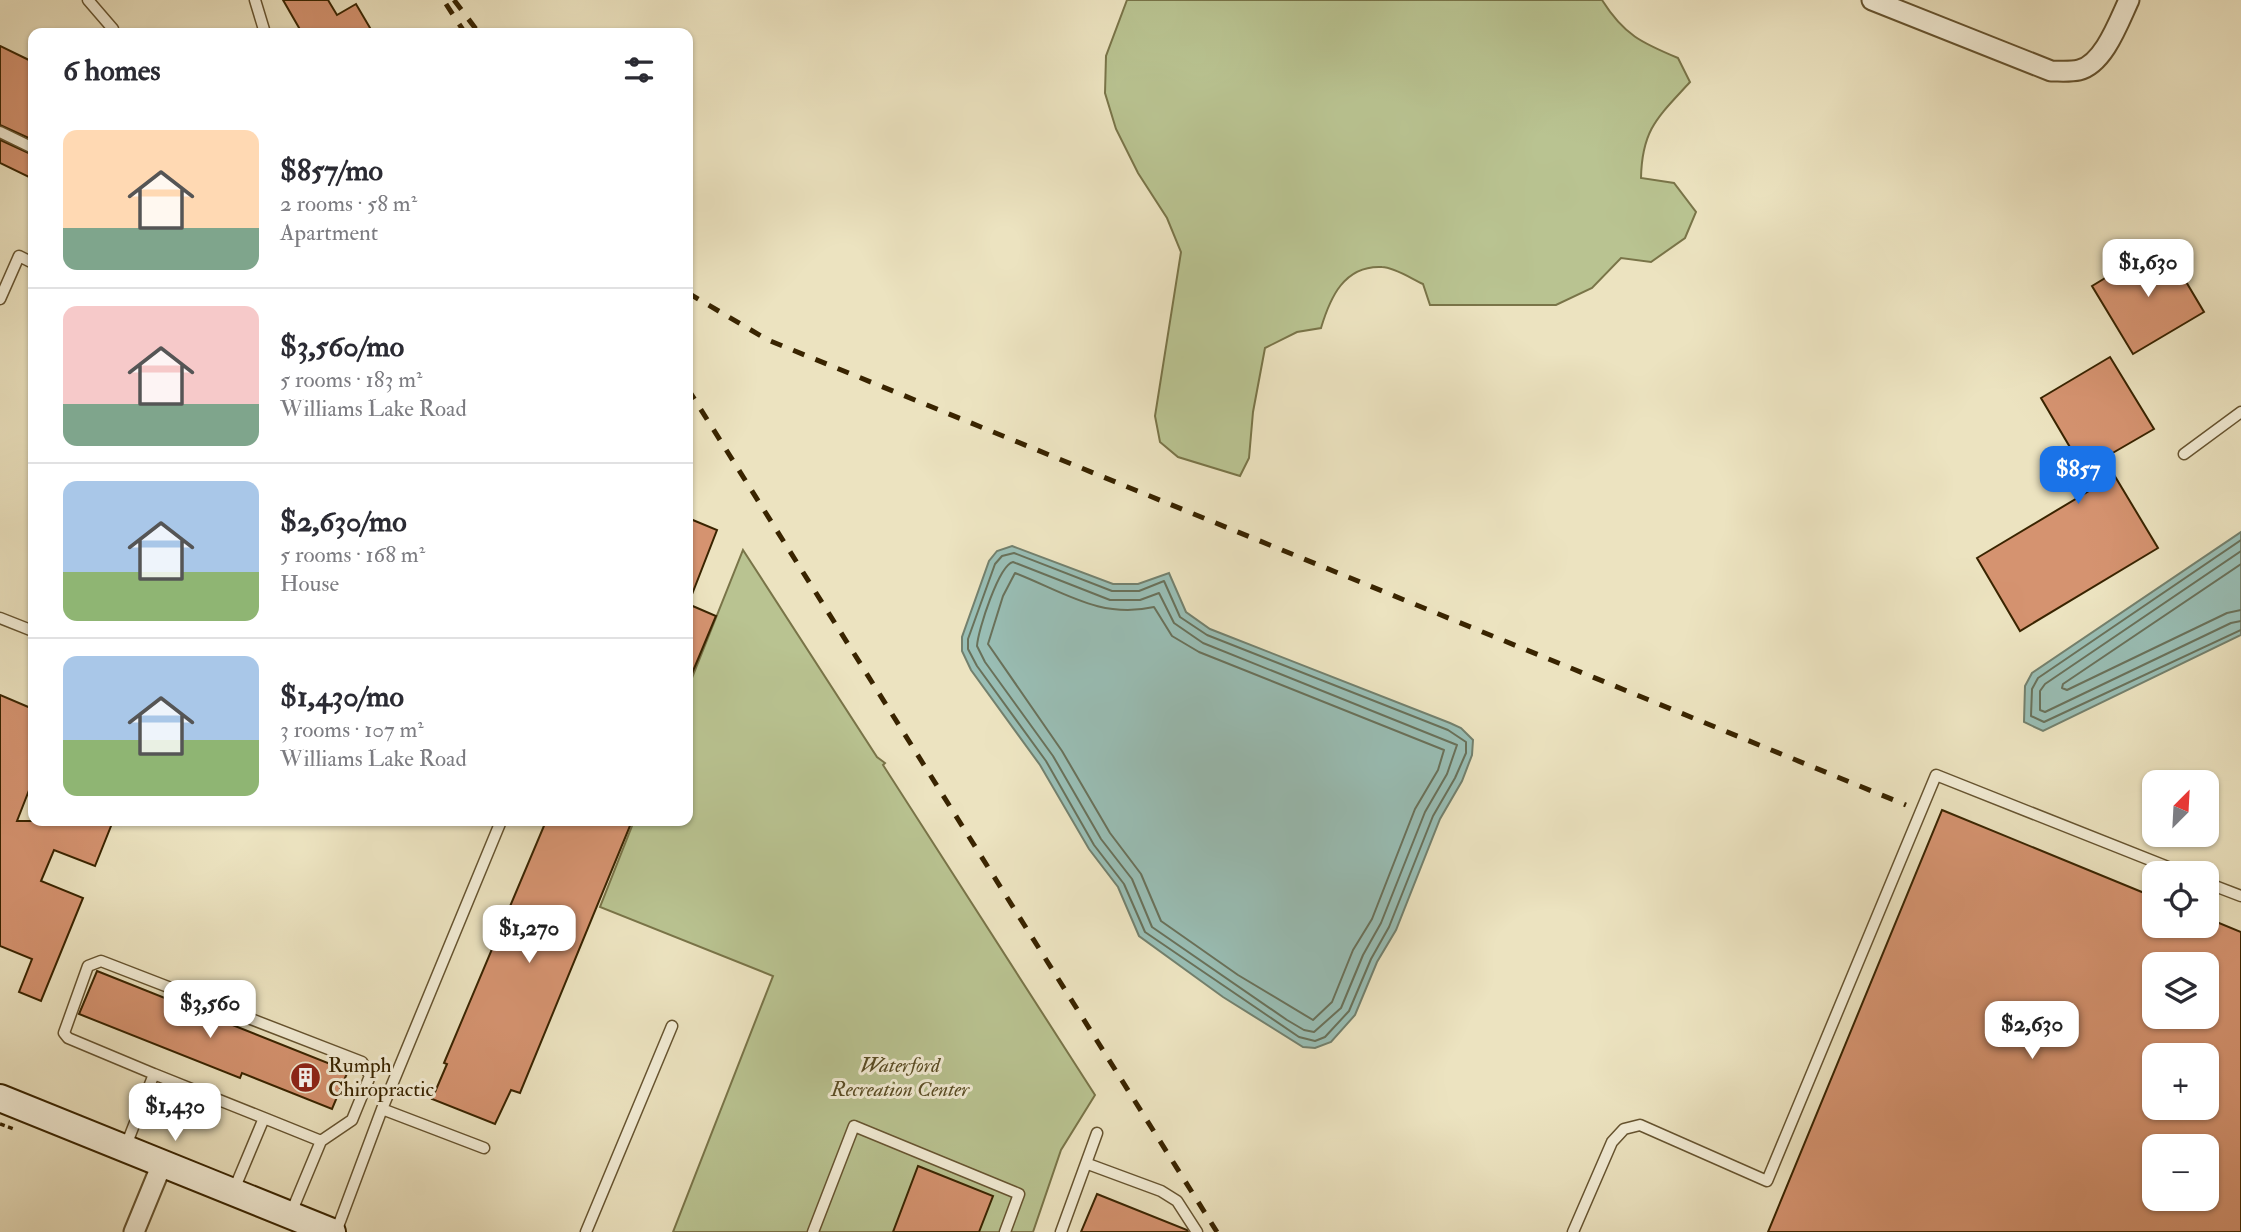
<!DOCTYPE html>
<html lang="en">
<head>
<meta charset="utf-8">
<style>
  body { margin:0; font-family:"IM FELL Double Pica",serif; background:#f2f2f3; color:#2b2b33; height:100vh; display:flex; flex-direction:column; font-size:26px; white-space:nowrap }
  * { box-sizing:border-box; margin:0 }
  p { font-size:23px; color:#7c7c81 }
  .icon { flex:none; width:38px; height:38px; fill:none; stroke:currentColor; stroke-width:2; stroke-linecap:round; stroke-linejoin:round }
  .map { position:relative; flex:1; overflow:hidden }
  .sheet { position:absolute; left:28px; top:28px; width:665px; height:798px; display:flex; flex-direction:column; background:#fff; border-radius:14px; box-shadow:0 2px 5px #0004 }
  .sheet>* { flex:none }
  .needle { width:46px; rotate:24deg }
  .controls { position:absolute; left:2142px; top:770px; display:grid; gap:14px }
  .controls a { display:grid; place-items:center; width:77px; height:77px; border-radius:14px; background:#fff; box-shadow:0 2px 5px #0004; font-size:35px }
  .price { position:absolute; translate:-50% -60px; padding:0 16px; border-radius:14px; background:#fff; color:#222; font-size:23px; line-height:46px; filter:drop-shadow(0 2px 4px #0008) }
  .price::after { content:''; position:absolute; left:50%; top:42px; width:21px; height:16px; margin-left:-10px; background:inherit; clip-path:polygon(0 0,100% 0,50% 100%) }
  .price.current { background:#1a73e8; color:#fff }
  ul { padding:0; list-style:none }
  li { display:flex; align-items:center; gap:21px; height:175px; padding:0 35px }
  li+li { border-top:2px solid #e1e1e2 }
  li span { display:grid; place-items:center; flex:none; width:196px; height:140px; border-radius:14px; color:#555 }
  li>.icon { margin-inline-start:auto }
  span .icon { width:84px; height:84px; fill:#fffc; stroke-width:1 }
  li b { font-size:30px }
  h2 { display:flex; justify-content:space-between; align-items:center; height:84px; padding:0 35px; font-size:30px }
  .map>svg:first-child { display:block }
</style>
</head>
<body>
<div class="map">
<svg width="2241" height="1232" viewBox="0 0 2241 1232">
  <rect width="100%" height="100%" fill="#ece3c0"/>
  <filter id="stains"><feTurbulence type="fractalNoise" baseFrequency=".00286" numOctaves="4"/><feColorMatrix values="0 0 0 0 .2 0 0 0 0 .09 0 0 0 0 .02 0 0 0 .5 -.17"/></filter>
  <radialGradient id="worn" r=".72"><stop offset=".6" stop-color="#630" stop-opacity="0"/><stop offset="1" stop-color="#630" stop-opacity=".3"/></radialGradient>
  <!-- green -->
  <path fill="#b9c391" stroke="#797448" stroke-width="2" d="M1127,0H1602C1624,35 1642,43 1678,58L1690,82C1658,117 1642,129 1641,178L1674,183L1696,212L1685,238L1651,262L1621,258L1592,288L1556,305H1430L1423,284C1412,279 1394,267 1382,267C1344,265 1330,298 1321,328L1297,332L1265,348L1253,412L1249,458L1240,476L1178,457L1160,442L1155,416L1181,252L1167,218L1138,173L1116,129L1105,93L1106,56Z
    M743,550L877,757L885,763L883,765L1095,1095L1061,1150L1033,1232H673L773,976L600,907L634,821H688V688Z"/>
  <!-- water -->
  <path fill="#99beb5" stroke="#73806d" stroke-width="2" d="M2241,532V635L2043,731L2024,722L2025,686L2032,673Z
    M1012,546L1113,584H1138L1169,573L1186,612L1210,629L1450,723L1461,728L1473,740L1472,755L1462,781L1440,819L1396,930L1377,962L1355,1015L1331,1042L1315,1048L1303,1047L1223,997L1139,936L1118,887L1089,849L1040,765L971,670L962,651V637L989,561L997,551Z"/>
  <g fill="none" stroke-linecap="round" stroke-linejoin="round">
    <!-- shore -->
    <path stroke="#69715a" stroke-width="2" d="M2241,540L2038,678L2032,689L2031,716L2044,722L2241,630
      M2241,551L2045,684L2040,691V710L2045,712L2231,623L2241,621
      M1014,553L1112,591H1139L1164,581L1180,617L1207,635L1448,730L1466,742V753L1455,778L1433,816L1389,927L1371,959L1349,1011L1325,1037L1315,1041L1299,1037L1145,932L1124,884L1094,845L1046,761L977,666L968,649V639L995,564L1002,556Z
      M1013,562L1110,600H1140L1159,593L1174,623L1203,643L1457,745L1447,774L1425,812L1381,923L1363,955L1341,1008L1314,1032L1304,1030L1287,1020L1152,927L1132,879L1101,839L1053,756L985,662L977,646C978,630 999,565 1013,562Z
      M2241,564L2063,684L2062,688L2067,690L2227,613L2241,610
      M1015,573C1064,592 1100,619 1154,607L1172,636L1199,652L1444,750L1438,770L1415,809L1372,919L1353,950L1332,1002L1313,1020L1238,975L1161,921L1141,874L1110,833L1062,751L988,644L1003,596Z"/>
  </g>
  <!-- building -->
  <path fill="#d59370" stroke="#392400" stroke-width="2" fill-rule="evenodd" d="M283,0H328L337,15L356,4L373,33H302Z
    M0,46L33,62V140L0,125Z
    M0,140L33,155V179L0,163Z
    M2163,243L2204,312L2133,354L2092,286Z
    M2110,357L2154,429L2104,458L2158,548L2020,631L1977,558L2094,488L2041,398Z
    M688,518L717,530L689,602H688Z
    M688,604L716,616L688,683Z
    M0,695L33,709V780L17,821H113L95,866L54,850L41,881L83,898L41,1001L19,992L32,959L0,946Z
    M1942,810L2154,897V926H2207V918L2241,932V1232H1768ZM2154,964H2207V1017H2154ZM2154,1055H2207V1108H2154ZM2154,1146H2207V1199H2154Z
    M546,821H632L520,1093L511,1090L495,1124L432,1099L447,1064L444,1063Z
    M97,971L348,1071L332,1109L242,1073L240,1078L79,1014Z
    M918,1166L993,1196L979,1232H893Z
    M1097,1194L1187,1230L1188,1232H1081Z"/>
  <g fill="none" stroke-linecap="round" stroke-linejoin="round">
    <defs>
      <path id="lane" d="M88,0L113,29
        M255,0L265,33
        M0,132L33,148
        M0,299L19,256L33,263
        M2184,454L2241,412
        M0,618L33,631
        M2207,883L2241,896
        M154,1074L68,1038L64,1033L88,966L101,961L362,1062L370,1076L352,1120L321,1141
        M382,1109L484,1148
        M264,1118L321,1141L291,1213
        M125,1148L154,1074L264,1118L233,1192
        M1088,1164L1161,1191L1177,1201L1197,1232
        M336,1232L382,1109L501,821
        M586,1232L672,1026
        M813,1232L854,1126L1019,1194L1005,1232
        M1061,1232L1097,1133
        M1573,1232L1612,1142L1624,1129L1640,1125L1767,1181L1936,775L2183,873"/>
      <path id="street" d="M1872,0L2051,71C2060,71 2070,72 2079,70C2104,64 2119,21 2129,0
        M134,1232L162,1164"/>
      <path id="secondary" d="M0,1098L332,1232"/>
    </defs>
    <!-- lane casing -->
    <use href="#lane" stroke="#665430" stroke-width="13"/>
    <!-- street casing -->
    <use href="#street" stroke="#665430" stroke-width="23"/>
    <!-- secondary casing -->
    <use href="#secondary" stroke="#392400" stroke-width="30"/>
    <!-- path -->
    <path stroke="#392400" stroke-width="3.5" stroke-dasharray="5 3.5" stroke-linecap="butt" d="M0,1124L14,1129"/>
    <!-- lane -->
    <use href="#lane" stroke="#f3edd6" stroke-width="10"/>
    <!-- street -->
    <use href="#street" stroke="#f3edd6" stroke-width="19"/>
    <!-- secondary -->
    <use href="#secondary" stroke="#f3edd6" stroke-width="26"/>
    <!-- rail -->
    <path stroke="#392400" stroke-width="5" stroke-dasharray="12 12" stroke-linecap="butt" d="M454,0L479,33
      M446,4L465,33
      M688,293L768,340L1906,805
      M688,389L1217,1232"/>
  </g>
  <!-- icons -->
  <defs>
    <symbol id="building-disc" viewBox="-11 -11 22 22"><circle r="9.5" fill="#8f2418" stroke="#f3edd6"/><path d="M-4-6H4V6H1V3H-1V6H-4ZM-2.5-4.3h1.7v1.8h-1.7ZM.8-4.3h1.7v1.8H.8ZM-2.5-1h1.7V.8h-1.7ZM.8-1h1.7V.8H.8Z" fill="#fff"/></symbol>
  </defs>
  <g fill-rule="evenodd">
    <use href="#building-disc" x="288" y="1060" width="35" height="35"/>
  </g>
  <g text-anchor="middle" stroke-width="6" stroke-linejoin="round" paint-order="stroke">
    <!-- poi labels -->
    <g font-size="21" fill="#392400" stroke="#f3edd6" text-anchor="start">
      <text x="328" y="1072">Rumph<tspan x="328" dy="24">Chiropractic</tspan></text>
    </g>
    <!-- park labels -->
    <g font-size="21" font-style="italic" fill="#594c24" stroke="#f3edd6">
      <text x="900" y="1072">Waterford<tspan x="900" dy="24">Recreation Center</tspan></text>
    </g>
  </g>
  <rect width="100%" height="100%" filter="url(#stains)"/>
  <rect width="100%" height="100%" fill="url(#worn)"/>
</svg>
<div class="controls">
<a><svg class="needle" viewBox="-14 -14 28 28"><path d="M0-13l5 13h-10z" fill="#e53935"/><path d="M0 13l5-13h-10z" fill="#7c7c81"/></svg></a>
<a><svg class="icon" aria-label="locate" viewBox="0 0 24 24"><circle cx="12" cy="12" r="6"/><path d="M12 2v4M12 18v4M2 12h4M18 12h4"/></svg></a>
<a><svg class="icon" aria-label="layers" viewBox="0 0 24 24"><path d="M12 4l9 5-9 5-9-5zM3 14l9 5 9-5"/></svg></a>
<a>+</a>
<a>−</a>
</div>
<b class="price" style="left:2148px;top:299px">$1,630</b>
<b class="price current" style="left:2078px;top:506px">$857</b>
<b class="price" style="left:529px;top:965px">$1,270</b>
<b class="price" style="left:210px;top:1040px">$3,560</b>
<b class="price" style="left:2032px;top:1061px">$2,630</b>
<b class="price" style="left:175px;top:1143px">$1,430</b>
<section class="sheet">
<h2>6 homes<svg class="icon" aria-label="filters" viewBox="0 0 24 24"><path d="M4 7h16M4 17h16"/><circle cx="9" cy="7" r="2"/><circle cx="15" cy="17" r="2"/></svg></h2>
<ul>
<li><span style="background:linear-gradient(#ffd9b3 70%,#7fa58c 0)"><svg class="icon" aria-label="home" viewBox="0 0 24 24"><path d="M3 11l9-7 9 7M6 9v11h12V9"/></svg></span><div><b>$857/mo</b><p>2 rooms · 58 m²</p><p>Apartment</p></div></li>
<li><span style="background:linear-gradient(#f6c9c9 70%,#7fa58c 0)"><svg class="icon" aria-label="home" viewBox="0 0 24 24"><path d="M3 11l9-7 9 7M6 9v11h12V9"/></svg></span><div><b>$3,560/mo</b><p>5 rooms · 183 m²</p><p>Williams Lake Road</p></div></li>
<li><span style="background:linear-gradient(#a9c7e8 65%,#8fb573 0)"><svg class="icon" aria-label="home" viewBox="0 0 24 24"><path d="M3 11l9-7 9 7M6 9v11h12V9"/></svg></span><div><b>$2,630/mo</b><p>5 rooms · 168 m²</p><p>House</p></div></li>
<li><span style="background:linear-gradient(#a9c7e8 60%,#8fb573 0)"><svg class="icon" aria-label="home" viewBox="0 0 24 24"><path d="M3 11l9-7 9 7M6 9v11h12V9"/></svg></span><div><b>$1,430/mo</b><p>3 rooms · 107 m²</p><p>Williams Lake Road</p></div></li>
</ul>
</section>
</div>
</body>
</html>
